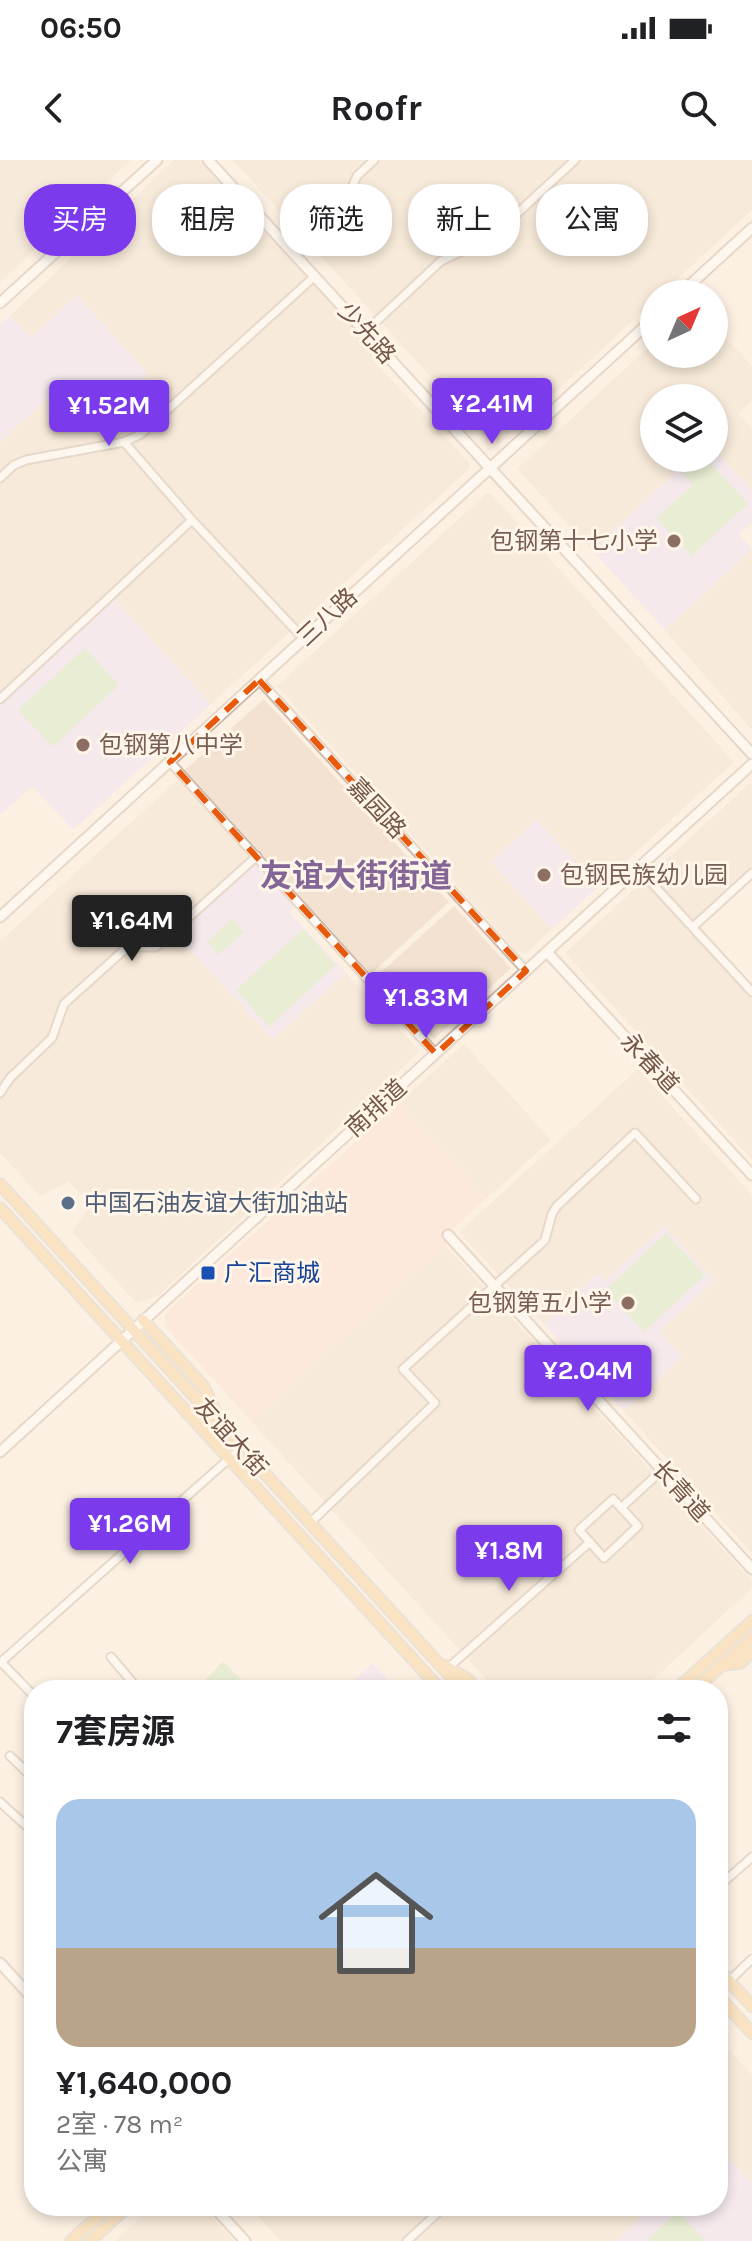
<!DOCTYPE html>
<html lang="zh">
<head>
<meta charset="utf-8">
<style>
  body { margin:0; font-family:Karla,"Noto Sans SC",sans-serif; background:#f6f6f6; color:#202124; height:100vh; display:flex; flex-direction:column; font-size:30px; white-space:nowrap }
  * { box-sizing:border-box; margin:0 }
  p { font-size:26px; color:#757577 }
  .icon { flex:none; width:44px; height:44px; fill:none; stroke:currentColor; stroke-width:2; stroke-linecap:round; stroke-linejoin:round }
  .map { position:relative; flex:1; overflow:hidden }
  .side { position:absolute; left:24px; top:1520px; width:704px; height:536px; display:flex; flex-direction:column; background:#fff; border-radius:32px; box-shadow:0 4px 12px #0003 }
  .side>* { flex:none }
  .guide { position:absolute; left:24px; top:24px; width:704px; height:72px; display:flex; gap:16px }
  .needle { width:52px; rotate:44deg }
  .tools { position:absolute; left:640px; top:120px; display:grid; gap:16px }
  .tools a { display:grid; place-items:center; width:88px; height:88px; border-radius:50%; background:#fff; box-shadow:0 4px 12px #0003; font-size:40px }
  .price { position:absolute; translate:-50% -68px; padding:0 18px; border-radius:8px; background:#7c3aed; color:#fff; font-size:26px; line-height:52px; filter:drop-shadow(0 2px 4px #0008) }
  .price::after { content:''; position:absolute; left:50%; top:48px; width:24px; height:18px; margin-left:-12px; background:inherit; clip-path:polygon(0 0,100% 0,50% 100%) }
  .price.current { background:#222; color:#fff }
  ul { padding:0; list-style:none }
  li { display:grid; align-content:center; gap:16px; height:424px; padding:0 32px }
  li+li { border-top:2px solid #e0e0e0 }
  li span { display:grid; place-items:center; height:248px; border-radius:24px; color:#555 }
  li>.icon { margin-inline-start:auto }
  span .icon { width:144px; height:144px; fill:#fffc; stroke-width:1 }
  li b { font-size:34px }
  h2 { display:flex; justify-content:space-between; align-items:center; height:96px; padding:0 32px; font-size:34px }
  .chip { padding:0 28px; border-radius:32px; background:#fff; box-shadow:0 4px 12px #0003; font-size:28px; line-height:72px }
  .chip.current { background:#7c3aed; color:#fff }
  .status { display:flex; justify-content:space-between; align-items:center; height:56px; padding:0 40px; background:#fff; direction:ltr }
  .status svg { height:22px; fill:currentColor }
  header { display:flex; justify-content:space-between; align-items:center; height:104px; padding:0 32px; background:#fff; font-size:36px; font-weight:700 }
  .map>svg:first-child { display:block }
</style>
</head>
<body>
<div class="status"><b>06:50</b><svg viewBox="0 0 49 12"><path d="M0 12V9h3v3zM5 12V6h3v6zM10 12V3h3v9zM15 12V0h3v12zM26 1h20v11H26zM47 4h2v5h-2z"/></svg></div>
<header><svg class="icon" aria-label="back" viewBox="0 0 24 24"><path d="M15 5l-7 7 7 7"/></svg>Roofr<svg class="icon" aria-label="search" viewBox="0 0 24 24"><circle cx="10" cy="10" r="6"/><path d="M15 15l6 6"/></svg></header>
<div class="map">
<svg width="752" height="2081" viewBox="0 0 752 2081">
  <rect width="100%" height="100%" fill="#fcf0e2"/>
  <!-- residential -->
  <path fill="#f3e2d1" d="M0,0H131L0,122Z
    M174,0H200L380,196L375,202L469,303V309L211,544L110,435L0,535V282L68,218L87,239L98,245L148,213L31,178L10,156Z
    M233,0H370L353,16L344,42L304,79Z
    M379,0H752V50L661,134H654V141L499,284L491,283L311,85L316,75L349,45L359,18Z
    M714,165L752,206V241L738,254L752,269V330L714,290V238H654V298H691L592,390L517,309L654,182V194H714Z
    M486,334H491L734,602L598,727L537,660L491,702L552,769L527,793L517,792L277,526Z
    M752,389V570L665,470Z
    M264,539L449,742L371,814L185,610Z
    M179,619L254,703L177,775L273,879L346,813L420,891L158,1136L136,1143L72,1072L91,1045L69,1022L40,1036L0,993V781Z
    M750,623L752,625V709L688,769L752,839V1000L565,793Z
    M454,746L511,808L434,879L376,817Z
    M464,884L551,980L486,1039L399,943Z
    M638,909L752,1035V1393L624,1251L682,1198L659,1172L714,1121L664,1066L605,1122L597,1114L544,1164L459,1072Z
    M445,1085L752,1421V1428L642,1530H496L251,1261Z
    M718,1878L752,1915V2023L718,1987Z
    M153,2046H202L234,2081H115Z
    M249,2046H653L616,2081H281Z"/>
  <!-- commercial -->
  <path fill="#fcdfd6" d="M399,943L486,1039L444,1076L449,1082L251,1261L165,1166V1153Z"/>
  <!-- education -->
  <path fill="#eddff8" d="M77,135L148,214L105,253L88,239L68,219L0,282V165L10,156L31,178Z
    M714,290L752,330V362L739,374L752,389L665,470L592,390L691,298H714Z
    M114,439L211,544L73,670L32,626L0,655V542Z
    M537,660L598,727L552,769L491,702Z
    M254,703L294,746L289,752L346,813L273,879L176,775Z
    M664,1066L714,1120L659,1172L682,1197L624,1251L544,1164L598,1114L605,1121Z
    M373,1503L397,1530H343Z
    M718,1987L752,2023V2081H616L653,2046H718Z"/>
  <!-- green -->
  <path fill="#d3e9c1" d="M696,298H706L748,344L691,396L656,358L693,325L681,312Z
    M85,488L119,525L53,587L18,550Z
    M232,759L244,772L218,795L207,782Z
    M303,769L336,805L269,867L236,830Z
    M666,1073L705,1115L644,1172L605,1130Z
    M223,1501L252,1530H196Z
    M678,2051L705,2081H650L648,2079Z"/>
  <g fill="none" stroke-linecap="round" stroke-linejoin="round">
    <defs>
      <path id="street" d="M293,92L344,45L357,16L374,0
        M365,172L441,101L493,76L575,0
        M0,318L14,305L26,300L124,282
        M304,479L192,360L124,282L141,274L315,116
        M259,520L526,811
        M0,539L192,360
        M170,602L436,894
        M638,708L752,832
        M693,767L752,713
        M0,933L10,918L52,878L64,844L123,791L132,787H156L257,696
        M613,1339L638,1366L604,1398L579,1370Z
        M621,1348L662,1310
        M310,1363L435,1243L403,1209L545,1080L552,1054L557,1046L635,973L696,1039
        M111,1497L133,1523L125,1530
        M1,1502L34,1536
        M0,1503L241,1288
        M448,1508L590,1382
        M10,1596L34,1619
        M0,1642L34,1673
        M718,1727L752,1697
        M729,1821L752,1799
        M407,2081L445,2046"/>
      <path id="secondary" d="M208,0L752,594
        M680,134L752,68
        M0,143L157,0
        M0,757L654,158
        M547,792L752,1015
        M448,1075L752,1409
        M0,1292L752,604
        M0,1803L34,1840
        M213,2046L245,2081"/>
      <path id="primary" d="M0,1024L463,1530
        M0,1048L441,1530
        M143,1160L204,1227L217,1256
        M722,1505L740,1503L752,1492
        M445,1506L466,1518L478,1530
        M676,1530L752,1461
        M694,1530L752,1478
        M718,1809L752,1846
        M718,1836L752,1873
        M71,2081L109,2046
        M90,2081L128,2046"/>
    </defs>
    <!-- street casing -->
    <use href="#street" stroke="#cfbaac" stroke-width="11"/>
    <!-- secondary casing -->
    <use href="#secondary" stroke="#d1b9a9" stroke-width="13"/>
    <!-- primary casing -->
    <use href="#primary" stroke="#d8d0cc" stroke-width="14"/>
    <!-- street -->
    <use href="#street" stroke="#fff" stroke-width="7"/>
    <!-- secondary -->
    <use href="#secondary" stroke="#fff" stroke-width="9"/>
    <!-- primary -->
    <use href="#primary" stroke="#f9d29b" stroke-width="10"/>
  </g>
  <!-- marked area -->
  <path d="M0 0H752V2081H0ZM259,520L526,811L436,894L170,602Z" fill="#fcf0e2" fill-opacity=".55" fill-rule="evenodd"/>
  <path fill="none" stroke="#e8590c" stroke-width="6" stroke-dasharray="16 10" stroke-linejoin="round" d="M259,520L526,811L436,894L170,602Z"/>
  <!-- markers -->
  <g fill="#8d6e63" stroke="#fff5e8" stroke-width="3">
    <circle cx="674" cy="381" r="8"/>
    <circle cx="83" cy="585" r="8"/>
    <circle cx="544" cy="715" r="8"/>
    <circle cx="628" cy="1143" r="8"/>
  </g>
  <circle fill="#5c6f8a" stroke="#fff5e8" stroke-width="3" cx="68" cy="1043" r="8"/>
  <rect fill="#1a4fb4" stroke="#fff5e8" stroke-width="3" x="200" y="1105" width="16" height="16" rx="4"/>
  <g text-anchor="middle" stroke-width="6" stroke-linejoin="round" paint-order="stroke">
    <!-- street labels -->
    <g font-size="24" fill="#735649" stroke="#fff5e8">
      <text transform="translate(367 173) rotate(48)" y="8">少先路</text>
      <text transform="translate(327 457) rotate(-43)" y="8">三八路</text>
      <text transform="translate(377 648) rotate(47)" y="8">嘉园路</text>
      <text transform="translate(650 903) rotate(47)" y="8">永春道</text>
      <text transform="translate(376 948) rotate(-42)" y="8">南排道</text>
      <text transform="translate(231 1277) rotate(48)" y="8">友谊大街</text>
      <text transform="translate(681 1331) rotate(48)" y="8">长青道</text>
    </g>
    <!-- education labels -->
    <g font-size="24" fill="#785e54" stroke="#fff5e8" text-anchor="end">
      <text x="658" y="389">包钢第十七小学</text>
      <text x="99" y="593" text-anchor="start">包钢第八中学</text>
      <text x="560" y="723" text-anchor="start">包钢民族幼儿园</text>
      <text x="612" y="1151">包钢第五小学</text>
    </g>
    <!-- service labels -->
    <g font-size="24" fill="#4e5e75" stroke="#fff5e8" text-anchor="start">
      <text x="84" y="1051">中国石油友谊大街加油站</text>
    </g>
    <!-- transit labels -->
    <g font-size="24" fill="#164399" stroke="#fff5e8" text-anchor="start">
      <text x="224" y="1121">广汇商城</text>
    </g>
    <!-- district labels -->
    <g font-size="32" font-weight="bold" fill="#836596" stroke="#fff5e8">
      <text x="356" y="727">友谊大街街道</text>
    </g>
  </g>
</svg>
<div class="tools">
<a><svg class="needle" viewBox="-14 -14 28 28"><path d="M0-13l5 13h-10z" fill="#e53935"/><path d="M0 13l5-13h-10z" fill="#757577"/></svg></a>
<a><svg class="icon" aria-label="layers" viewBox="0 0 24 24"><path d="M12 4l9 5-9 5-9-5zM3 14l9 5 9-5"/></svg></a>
</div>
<b class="price" style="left:492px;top:286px">¥2.41M</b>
<b class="price" style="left:109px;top:288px">¥1.52M</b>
<b class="price current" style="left:132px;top:803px">¥1.64M</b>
<b class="price" style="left:426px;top:880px">¥1.83M</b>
<b class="price" style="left:588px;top:1253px">¥2.04M</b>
<b class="price" style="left:130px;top:1406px">¥1.26M</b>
<b class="price" style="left:509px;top:1433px">¥1.8M</b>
<div class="guide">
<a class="chip current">买房</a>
<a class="chip">租房</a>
<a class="chip">筛选</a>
<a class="chip">新上</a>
<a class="chip">公寓</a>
</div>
<section class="side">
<h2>7套房源<svg class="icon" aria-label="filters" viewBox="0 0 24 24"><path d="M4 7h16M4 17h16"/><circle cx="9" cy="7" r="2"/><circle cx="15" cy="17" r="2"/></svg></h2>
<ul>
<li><span style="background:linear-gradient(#a9c7e8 60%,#b9a48a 0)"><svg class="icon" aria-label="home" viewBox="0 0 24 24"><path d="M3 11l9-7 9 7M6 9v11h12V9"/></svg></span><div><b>¥1,640,000</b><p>2室 · 78 m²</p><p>公寓</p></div></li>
</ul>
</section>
</div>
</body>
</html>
